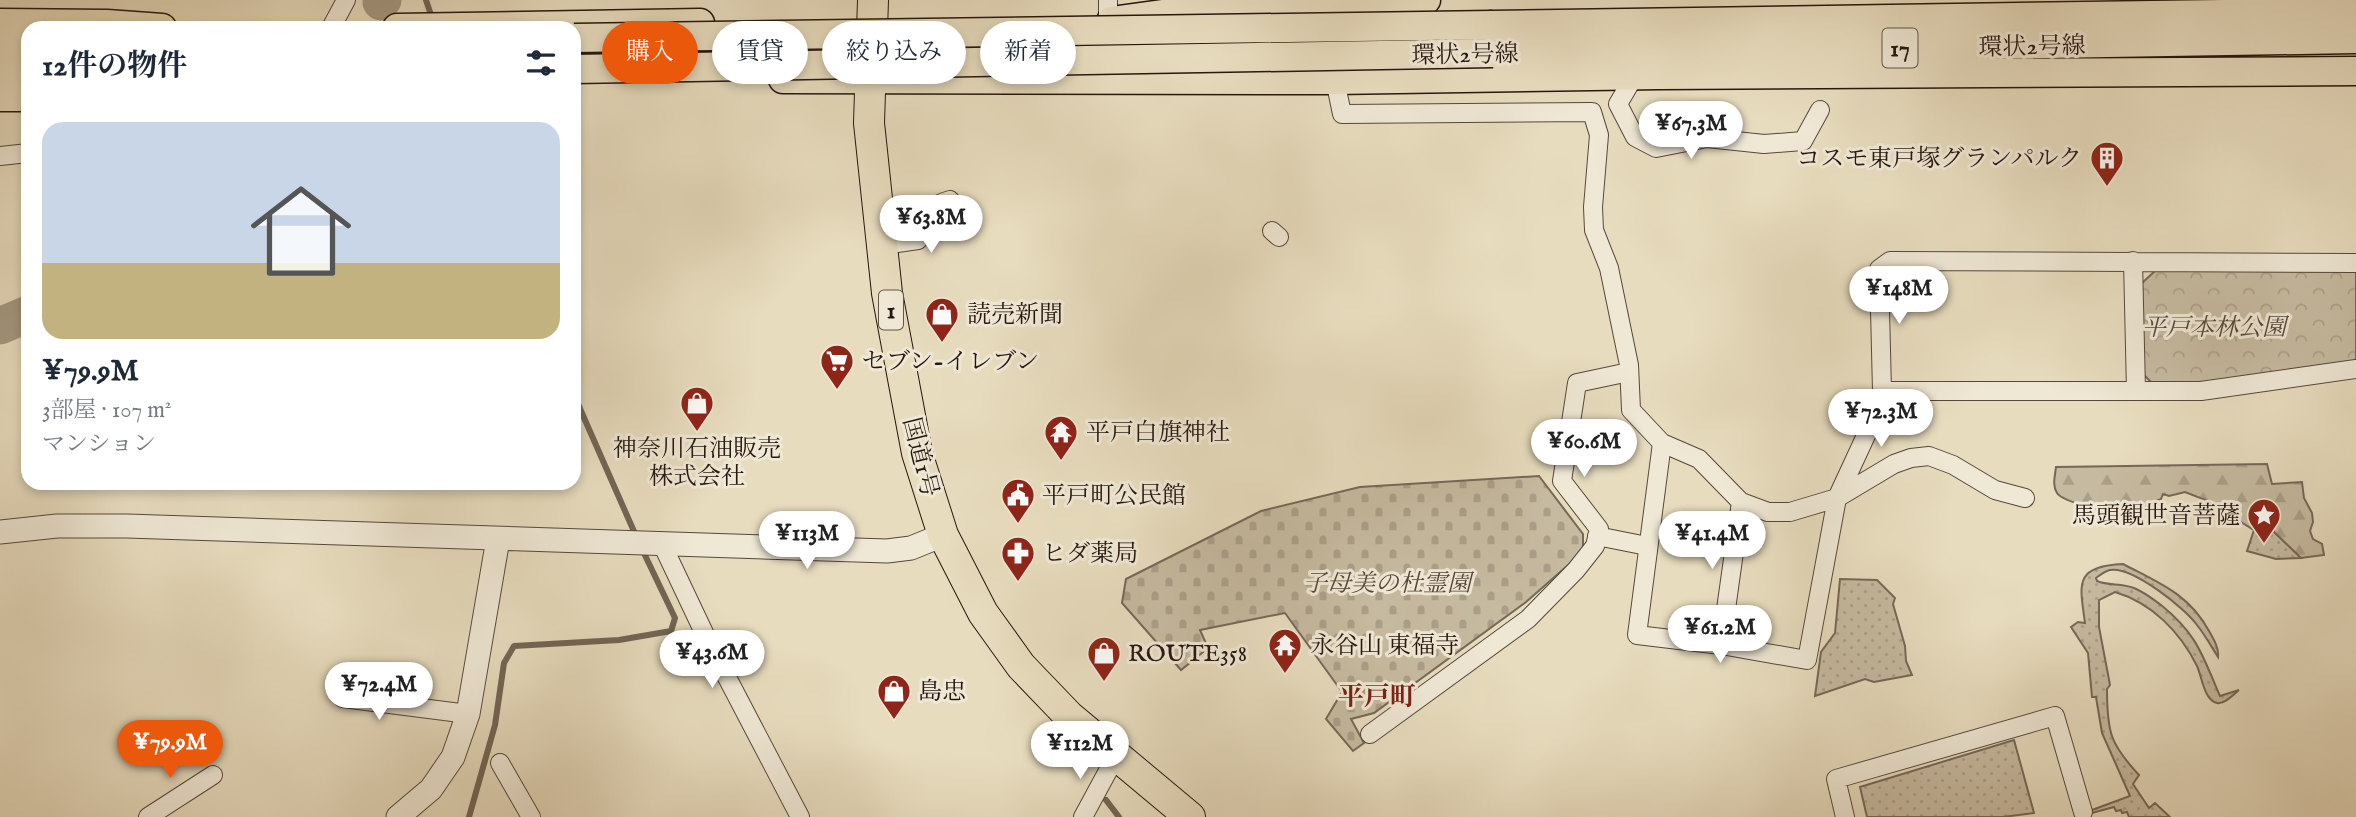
<!DOCTYPE html>
<html lang="ja">
<head>
<meta charset="utf-8">
<style>
  body { margin:0; font-family:"IM FELL English","Noto Serif JP",serif; background:#f2f2f3; color:#1f2937; height:100vh; display:flex; flex-direction:column; font-size:26px; white-space:nowrap }
  * { box-sizing:border-box; margin:0 }
  p { font-size:23px; color:#747a83 }
  .icon { flex:none; width:38px; height:38px; fill:none; stroke:currentColor; stroke-width:2; stroke-linecap:round; stroke-linejoin:round }
  .map { position:relative; flex:1; overflow:hidden }
  .panel { position:absolute; left:21px; top:21px; width:560px; height:469px; display:flex; flex-direction:column; background:#fff; border-radius:21px; box-shadow:0 4px 10px #0003 }
  .panel>* { flex:none }
  .banner { position:absolute; left:602px; top:21px; width:665px; height:63px; display:flex; gap:14px }
  .price { position:absolute; translate:-50% -60px; padding:0 16px; border-radius:24px; background:#fff; color:#222; font-size:23px; line-height:46px; filter:drop-shadow(0 2px 4px #0008) }
  .price::after { content:''; position:absolute; left:50%; top:42px; width:21px; height:16px; margin-left:-10px; background:inherit; clip-path:polygon(0 0,100% 0,50% 100%) }
  .price.current { background:#ea580c; color:#fff }
  ul { padding:0; list-style:none }
  li { display:grid; align-content:center; gap:14px; height:371px; padding:0 21px }
  li span { display:grid; place-items:center; height:217px; border-radius:21px; color:#555 }
  li>.icon { margin-inline-start:auto }
  span .icon { width:126px; height:126px; fill:#fffc; stroke-width:1 }
  li b { font-size:30px }
  h2 { display:flex; justify-content:space-between; align-items:center; height:84px; padding:0 21px; font-size:30px }
  .chip { padding:0 24px; border-radius:32px; background:#fff; box-shadow:0 4px 10px #0003; font-size:24px; line-height:63px }
  .chip.current { background:#ea580c; color:#fff }
  .map>svg:first-child { display:block }
</style>
</head>
<body>
<div class="map">
<svg width="2356" height="817" viewBox="0 0 2356 817">
  <defs>
    <pattern id="grass-dots" width="8" height="8" patternUnits="userSpaceOnUse" patternTransform="scale(1.75)"><rect width="8" height="8" fill="#c6baa0"/><path d="M2 2h.1M6 6h.1" fill="none" stroke="#aa9f89" stroke-width="1.8" stroke-linecap="round"/></pattern>
    <pattern id="forest-firs" width="22" height="20" patternUnits="userSpaceOnUse" patternTransform="scale(1.75)"><rect width="22" height="20" fill="#c6baa0"/><path d="M5 1l3.5 6h-7zM16 11l3.5 6h-7z" fill="#aa9f89"/></pattern>
    <pattern id="cemetery-stones" width="16" height="16" patternUnits="userSpaceOnUse" patternTransform="scale(1.75)"><rect width="16" height="16" fill="#c6baa0"/><path d="M2 7V4a2 2 0 0 1 4 0v3zM10 15v-3a2 2 0 0 1 4 0v3z" fill="#aa9f89"/></pattern>
    <pattern id="park-crowns" width="20" height="18" patternUnits="userSpaceOnUse" patternTransform="scale(1.75)"><rect width="20" height="18" fill="#c6baa0"/><path d="M2 6a3 3 0 1 1 6 0M12 15a3 3 0 1 1 6 0" fill="none" stroke="#aa9f89"/></pattern>
  </defs>
  <rect width="100%" height="100%" fill="#e7dcbe"/>
  <filter id="stains"><feTurbulence type="fractalNoise" baseFrequency=".00286" numOctaves="4"/><feColorMatrix values="0 0 0 0 .2 0 0 0 0 .09 0 0 0 0 .02 0 0 0 .5 -.17"/></filter>
  <radialGradient id="worn" r=".72"><stop offset=".6" stop-color="#630" stop-opacity="0"/><stop offset="1" stop-color="#630" stop-opacity=".3"/></radialGradient>
  <!-- grass -->
  <path fill="url(#grass-dots)" stroke="#766858" stroke-width="2" d="M2259,525L2268,526L2301,558L2276,559L2247,551L2254,530L2257,531Z
    M2123,564C2159,583 2189,594 2209,631C2214,640 2219,648 2218,657C2211,646 2205,635 2197,625C2185,608 2132,566 2110,570C2105,571 2100,575 2096,578L2097,581C2109,586 2121,583 2134,588C2144,592 2153,599 2161,605C2198,635 2202,655 2220,696L2239,690C2234,694 2224,705 2217,703C2204,700 2202,677 2197,666C2180,632 2152,603 2115,592L2099,600V627L2110,685L2107,689C2107,732 2110,744 2139,775L2133,784L2149,808L2155,803L2170,817H2129L2127,812L2122,813L2121,810L2116,811L2114,807L2092,813V810L2130,796L2102,733L2096,697H2092L2088,653L2071,627L2078,622L2085,623C2080,585 2073,566 2123,564Z
    M1840,579L1877,580L1895,598L1893,604L1905,646L1906,661L1912,675L1874,682L1865,679L1815,696L1821,652L1835,633Z
    M2014,740L2034,813L2003,817H1867L1860,787Z"/>
  <!-- forest -->
  <path fill="url(#forest-firs)" stroke="#766858" stroke-width="2" d="M2267,464L2272,484L2302,482L2304,498L2312,513L2313,522L2310,531L2313,539L2322,544L2324,555L2301,558L2268,526L2259,525L2257,532L2241,522L2234,511L2185,492L2169,496L2163,494L2161,499C2150,503 2137,511 2125,513C2113,515 2063,502 2057,493C2052,485 2055,476 2056,467Z"/>
  <!-- cemetery -->
  <path fill="url(#cemetery-stones)" stroke="#766858" stroke-width="2" d="M1539,476L1583,534V552L1526,602L1374,713L1351,719L1364,743L1353,751L1326,719L1342,692L1285,613L1200,630L1208,648L1181,670L1122,603L1126,579L1261,511L1360,487Z"/>
  <!-- park -->
  <path fill="url(#park-crowns)" stroke="#766858" stroke-width="2" d="M2356,269V362L2218,383L2151,382L2143,374L2141,284L2156,270Z"/>
  <g fill="none" stroke-linecap="round" stroke-linejoin="round">
    <!-- stream -->
    <path stroke="#726554" stroke-width="6" d="M426,0L431,15
      M574,395L636,536
      M1106,800L1119,817
      M469,817L495,725L504,663L514,646L619,640L671,631L675,618L642,549"/>
    <!-- river -->
    <path stroke="#a59982" stroke-width="37" d="M381,2L383,0
      M0,326L28,314"/>
    <defs>
      <path id="minor" d="M1108,21V0
        M331,28L346,0
        M1635,75L1618,104L1635,137L1656,148L1707,138L1764,144L1803,141L1820,110
        M1335,80L1342,114L1592,112L1599,135L1593,207L1594,230L1609,268L1629,365L1631,410L1662,443L1699,459L1741,502L1768,512H1790L1837,498L1894,464L1911,458L1929,456L1953,465L1995,490L2025,498
        M0,156L28,153
        M1272,231L1279,237
        M883,245L918,240C935,221 915,210 950,200
        M2133,261L2136,391
        M2356,263L1890,261L1879,269L1882,391H2201L2356,369
        M1662,443L1637,635L1721,645L1807,660L1837,498L1881,403L1882,391
        M1597,536L1647,546
        M662,544L707,639L800,817
        M1721,645L1741,502
        M344,679L343,698L468,714
        M1370,734L1528,619L1576,570L1595,546L1599,529L1562,481L1577,383L1629,372
        M500,763L531,817
        M148,817L213,775
        M1083,817L1116,756
        M1845,817L1836,779L2055,716L2083,812"/>
      <path id="tertiary" d="M0,532L57,526H127L887,551L911,548L943,535
        M398,817L431,789L453,757L468,714L498,539"/>
      <path id="primary" d="M1111,21L1200,9L1426,0
        M0,23L107,24L162,28
        M1492,25L2356,12
        M397,28L700,23
        M0,47H28
        M1493,53L2356,39
        M0,73H28
        M783,79L1335,80L1659,75L2356,71
        M0,97H28"/>
      <path id="trunk" d="M873,0L869,123L887,293L917,453L943,535L983,613L1021,666L1069,716L1190,817"/>
    </defs>
    <!-- minor casing -->
    <use href="#minor" stroke="#56483b" stroke-width="20"/>
    <!-- tertiary casing -->
    <use href="#tertiary" stroke="#56483b" stroke-width="25"/>
    <!-- primary casing -->
    <use href="#primary" stroke="#26160f" stroke-width="31"/>
    <!-- trunk casing -->
    <use href="#trunk" stroke="#26160f" stroke-width="32"/>
    <!-- minor -->
    <use href="#minor" stroke="#efe8d5" stroke-width="18"/>
    <!-- tertiary -->
    <use href="#tertiary" stroke="#efe8d5" stroke-width="23"/>
    <!-- primary -->
    <use href="#primary" stroke="#e7dcbe" stroke-width="28"/>
    <!-- trunk -->
    <use href="#trunk" stroke="#e7dcbe" stroke-width="30"/>
    <defs>
      <path id="primary-bridge" d="M574,38L1492,25
        M574,69L1493,53"/>
    </defs>
    <!-- primary-bridge casing -->
    <use href="#primary-bridge" stroke="#26160f" stroke-width="31" stroke-linecap="butt"/>
    <!-- primary-bridge -->
    <use href="#primary-bridge" stroke="#e7dcbe" stroke-width="28"/>
  </g>
  <!-- icons -->
  <defs>
    <symbol id="building-pin" viewBox="-11 -11 22 30"><path d="M0 17L-7.5 6A9.5 9.5 0 1 1 7.5 6Z" fill="#8f2418" stroke="#efe8d5"/><path d="M-4-6H4V6H1V3H-1V6H-4ZM-2.5-4.3h1.7v1.8h-1.7ZM.8-4.3h1.7v1.8H.8ZM-2.5-1h1.7V.8h-1.7ZM.8-1h1.7V.8H.8Z" fill="#fff"/></symbol>
    <symbol id="shop-pin" viewBox="-11 -11 22 30"><path d="M0 17L-7.5 6A9.5 9.5 0 1 1 7.5 6Z" fill="#8f2418" stroke="#efe8d5"/><path d="M-5-2.5h2.3a2.7 3.5 0 0 1 5.4 0H5L5.5 6h-11ZM-1.5-2.5h3a1.5 2.3 0 0 0-3 0Z" fill="#fff"/></symbol>
    <symbol id="supermarket-pin" viewBox="-11 -11 22 30"><path d="M0 17L-7.5 6A9.5 9.5 0 1 1 7.5 6Z" fill="#8f2418" stroke="#efe8d5"/><path d="M-6-5.5h2.5l.6 2H6L4.5 2H-2.5L-4.4-4H-6ZM-1.5 3.2a1.3 1.3 0 1 0 .1 0ZM3 3.2a1.3 1.3 0 1 0 .1 0Z" fill="#fff"/></symbol>
    <symbol id="temple-pin" viewBox="-11 -11 22 30"><path d="M0 17L-7.5 6A9.5 9.5 0 1 1 7.5 6Z" fill="#8f2418" stroke="#efe8d5"/><path d="M0-6L5-2H3V0L6.5 2.5H4V6H1.5V3h-3V6H-4V2.5H-6.5L-3 0V-2H-5Z" fill="#fff"/></symbol>
    <symbol id="civic-pin" viewBox="-11 -11 22 30"><path d="M0 17L-7.5 6A9.5 9.5 0 1 1 7.5 6Z" fill="#8f2418" stroke="#efe8d5"/><path d="M-.6-6.5H3V-4.5H.6V-3L4-1V1h2V6H-6V1h2V-1L-.6-3ZM-1.2 2.5V6h2.4V2.5Z" fill="#fff"/></symbol>
    <symbol id="sight-pin" viewBox="-11 -11 22 30"><path d="M0 17L-7.5 6A9.5 9.5 0 1 1 7.5 6Z" fill="#8f2418" stroke="#efe8d5"/><path d="M0-6L1.8-2.2L6-1.7L2.9 1.2L3.7 5.4L0 3.3L-3.7 5.4L-2.9 1.2L-6-1.7L-1.8-2.2Z" fill="#fff"/></symbol>
    <symbol id="pharmacy-pin" viewBox="-11 -11 22 30"><path d="M0 17L-7.5 6A9.5 9.5 0 1 1 7.5 6Z" fill="#8f2418" stroke="#efe8d5"/><path d="M-2-6h4v4h4v4h-4v4h-4v-4h-4v-4h4Z" fill="#fff"/></symbol>
  </defs>
  <g fill-rule="evenodd">
    <use href="#building-pin" x="2088" y="139" width="38" height="52"/>
    <use href="#shop-pin" x="923" y="295" width="38" height="52"/>
    <use href="#supermarket-pin" x="818" y="342" width="38" height="52"/>
    <use href="#shop-pin" x="678" y="384" width="38" height="52"/>
    <use href="#temple-pin" x="1042" y="413" width="38" height="52"/>
    <use href="#civic-pin" x="999" y="476" width="38" height="52"/>
    <use href="#sight-pin" x="2245" y="496" width="38" height="52"/>
    <use href="#pharmacy-pin" x="999" y="534" width="38" height="52"/>
    <use href="#temple-pin" x="1266" y="626" width="38" height="52"/>
    <use href="#shop-pin" x="1085" y="634" width="38" height="52"/>
    <use href="#shop-pin" x="875" y="672" width="38" height="52"/>
  </g>
  <g text-anchor="middle" stroke-width="6" stroke-linejoin="round" paint-order="stroke">
    <!-- shield labels -->
    <g fill="#efe8d5" stroke="#62554a" stroke-width="2">
      <rect x="1882.5" y="28.5" width="35" height="39" rx="5"/>
      <rect x="879" y="290.5" width="24" height="39" rx="5"/>
    </g>
    <g font-size="23" font-weight="bold" fill="#26160f">
      <text x="1900" y="56">17</text>
      <text x="891" y="318">1</text>
    </g>
    <!-- street labels -->
    <g font-size="24" fill="#26160f" stroke="#efe8d5">
      <text transform="translate(2032 46) rotate(-1)" y="8">環状2号線</text>
      <text transform="translate(1465 54) rotate(-1)" y="8">環状2号線</text>
      <text transform="translate(921 457) rotate(76)" y="8">国道1号</text>
    </g>
    <!-- poi labels -->
    <g font-size="24" fill="#26160f" stroke="#efe8d5" text-anchor="start">
      <text x="2082" y="166" text-anchor="end">コスモ東戸塚グランパルク</text>
      <text x="967" y="322">読売新聞</text>
      <text x="862" y="369">セブン-イレブン</text>
      <text x="1086" y="440">平戸白旗神社</text>
      <text x="697" y="456" text-anchor="middle">神奈川石油販売<tspan x="697" dy="28">株式会社</tspan></text>
      <text x="1042" y="503">平戸町公民館</text>
      <text x="2240" y="523" text-anchor="end">馬頭観世音菩薩</text>
      <text x="1042" y="561">ヒダ薬局</text>
      <text x="1310" y="653">永谷山 東福寺</text>
      <text x="1128" y="661">ROUTE358</text>
      <text x="918" y="699">島忠</text>
    </g>
    <!-- park labels -->
    <g font-size="24" font-style="italic" fill="#56473a" stroke="#efe8d5">
      <text x="2214" y="335">平戸本林公園</text>
      <text x="1387" y="591">子母美の杜霊園</text>
    </g>
    <!-- neighbourhood labels -->
    <g font-size="26" font-weight="bold" fill="#7a1f14" stroke="#efe8d5">
      <text x="1377" y="705">平戸町</text>
    </g>
  </g>
  <rect width="100%" height="100%" filter="url(#stains)"/>
  <rect width="100%" height="100%" fill="url(#worn)"/>
</svg>
<b class="price" style="left:1691px;top:161px">¥67.3M</b>
<b class="price" style="left:931px;top:255px">¥63.8M</b>
<b class="price" style="left:1899px;top:326px">¥148M</b>
<b class="price" style="left:1881px;top:449px">¥72.3M</b>
<b class="price" style="left:1584px;top:479px">¥60.6M</b>
<b class="price" style="left:807px;top:571px">¥113M</b>
<b class="price" style="left:1712px;top:571px">¥41.4M</b>
<b class="price" style="left:1720px;top:665px">¥61.2M</b>
<b class="price" style="left:712px;top:690px">¥43.6M</b>
<b class="price" style="left:379px;top:722px">¥72.4M</b>
<b class="price current" style="left:170px;top:780px">¥79.9M</b>
<b class="price" style="left:1080px;top:781px">¥112M</b>
<div class="banner">
<a class="chip current">購入</a>
<a class="chip">賃貸</a>
<a class="chip">絞り込み</a>
<a class="chip">新着</a>
</div>
<section class="panel">
<h2>12件の物件<svg class="icon" aria-label="filters" viewBox="0 0 24 24"><path d="M4 7h16M4 17h16"/><circle cx="9" cy="7" r="2"/><circle cx="15" cy="17" r="2"/></svg></h2>
<ul>
<li><span style="background:linear-gradient(#c9d6e8 65%,#c2b280 0)"><svg class="icon" aria-label="home" viewBox="0 0 24 24"><path d="M3 11l9-7 9 7M6 9v11h12V9"/></svg></span><div><b>¥79.9M</b><p>3部屋 · 107 m²</p><p>マンション</p></div></li>
</ul>
</section>
</div>
</body>
</html>
